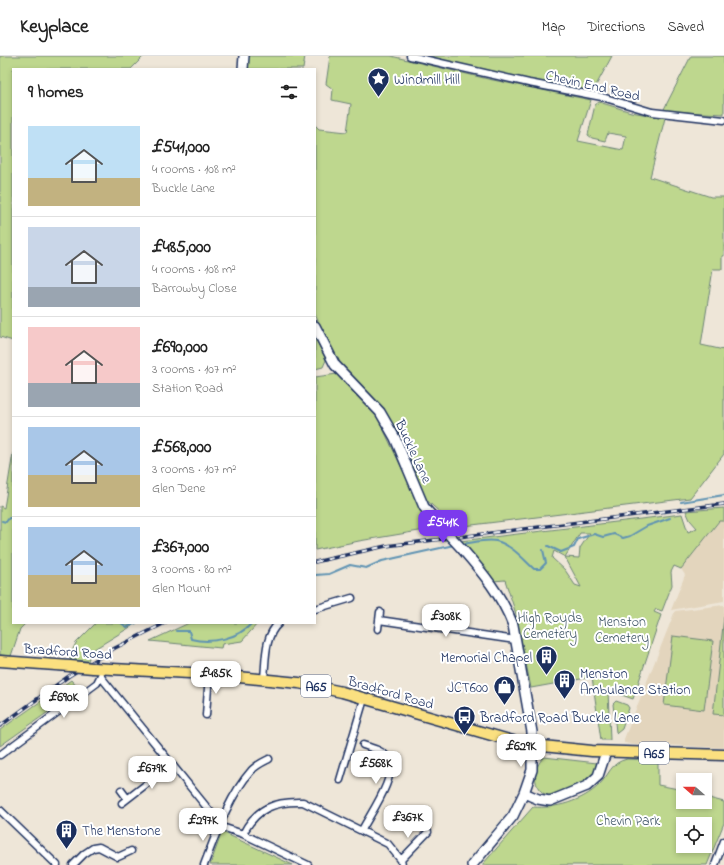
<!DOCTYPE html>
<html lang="en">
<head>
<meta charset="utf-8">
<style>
  body { margin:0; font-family:"Indie Flower",sans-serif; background:#f2f2f2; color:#222; height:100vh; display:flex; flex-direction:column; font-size:15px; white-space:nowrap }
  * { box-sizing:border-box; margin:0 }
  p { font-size:13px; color:#767676 }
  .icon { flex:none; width:22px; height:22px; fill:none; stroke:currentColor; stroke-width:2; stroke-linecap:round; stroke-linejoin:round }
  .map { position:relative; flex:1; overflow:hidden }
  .drawer { position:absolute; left:12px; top:12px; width:304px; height:556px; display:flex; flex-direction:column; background:#fff; border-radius:0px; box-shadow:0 2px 6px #0003 }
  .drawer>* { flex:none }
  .needle { width:26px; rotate:290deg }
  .buttons { position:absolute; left:676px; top:717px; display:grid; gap:8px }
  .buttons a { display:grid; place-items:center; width:36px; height:36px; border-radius:0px; background:#fff; box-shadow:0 2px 6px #0003; font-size:20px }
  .price { position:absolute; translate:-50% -34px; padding:0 9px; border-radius:8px; background:#fff; color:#222; font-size:13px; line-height:26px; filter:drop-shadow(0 1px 2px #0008) }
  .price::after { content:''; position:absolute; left:50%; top:24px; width:12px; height:9px; margin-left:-6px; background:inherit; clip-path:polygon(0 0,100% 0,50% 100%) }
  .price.selected { background:#7c3aed; color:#fff }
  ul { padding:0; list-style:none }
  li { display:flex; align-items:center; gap:12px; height:100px; padding:0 16px }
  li+li { border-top:1px solid #e0e0e0 }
  li span { display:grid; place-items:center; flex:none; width:112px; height:80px; border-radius:0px; color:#555 }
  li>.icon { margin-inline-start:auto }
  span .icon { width:48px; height:48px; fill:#fffc; stroke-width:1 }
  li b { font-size:17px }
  h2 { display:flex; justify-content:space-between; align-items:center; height:48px; padding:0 16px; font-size:17px }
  header { display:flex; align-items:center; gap:24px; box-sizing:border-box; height:56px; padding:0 20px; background:#fff; border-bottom:1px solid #e0e0e0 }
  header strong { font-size:19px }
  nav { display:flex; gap:22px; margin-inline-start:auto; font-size:14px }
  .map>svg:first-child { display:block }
</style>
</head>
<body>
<header>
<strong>Keyplace</strong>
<nav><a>Map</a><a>Directions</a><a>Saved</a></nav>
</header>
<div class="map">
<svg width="724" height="809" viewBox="0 0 724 809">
  <rect width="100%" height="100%" fill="#eee6d8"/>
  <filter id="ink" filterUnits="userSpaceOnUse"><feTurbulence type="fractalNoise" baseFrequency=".025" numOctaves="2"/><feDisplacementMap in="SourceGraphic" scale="8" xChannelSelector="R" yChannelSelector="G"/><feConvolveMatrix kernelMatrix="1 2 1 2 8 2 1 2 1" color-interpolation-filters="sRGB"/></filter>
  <g filter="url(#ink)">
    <!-- built -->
    <path fill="#e3d5bd" d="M719,465H724V545L671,554L685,519L681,513Z
      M724,549V692L643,688L641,690L624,687V683L675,555Z"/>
    <!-- green -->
    <path fill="#bed78e" stroke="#6c8376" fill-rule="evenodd" d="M0,0H144L131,13H13V285L0,281Z
      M248,0H305L303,13H247Z
      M330,0H391L488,23L591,44L578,85L623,94L626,80L608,77L605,85L592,82L588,79L595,49L599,46L631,56L665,62L650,121L711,141H724V200H722V213H713L701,289L724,294V398L690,442L456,471L422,440L397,379L339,308L329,291L315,258V69L319,73L347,76L351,48L332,44L333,33L326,28Z
      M427,0H612L593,35L519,22Z
      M691,0H724V58L663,55Z
      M315,281L326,304L323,311L315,313Z
      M337,318L344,323L377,360L431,473L359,485L315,494V321Z
      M13,397V567H26L20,573L11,600L0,599V450L4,452Z
      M724,452V465H719L681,513L674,510L671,516L672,529L662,555L656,553L654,556L661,559L633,643L608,634L610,684H601L592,621L531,632L516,558L505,524L493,525L460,485L682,458L688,476L697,472L690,464L686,455ZM580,477H590L580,492L579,502L565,501ZM554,495L565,501L581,531L575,529L565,514L552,502Z
      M724,561V659L713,658Z
      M96,567H131L132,570L91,595L88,605L71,604L69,601L76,587Z
      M189,567H258L242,585L222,588L221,592L150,585Z
      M673,580L713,585L704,654L664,649Z
      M71,624L79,633L65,642L62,638L54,643L58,649L0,690V674Z
      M616,645L627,649L629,652L622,673L617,677L616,676L613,648Z
      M544,701L597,707C594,729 571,732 553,740C532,739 531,713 544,701Z
      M627,703L658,704V729L683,734V746H705V741L724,746V767L707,809H482L533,751C555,753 583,745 599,729C610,718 610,707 627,703ZM683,768H705V790H683Z
      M222,776L293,809H210Z"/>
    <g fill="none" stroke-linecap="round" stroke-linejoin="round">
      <!-- stream -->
      <path stroke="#5f93b3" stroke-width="2" d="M681,446L724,439
        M2,465L6,466L9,462H13
        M462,488C472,487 486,483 496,485C512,489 523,503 534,513H540L546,507L543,494
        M548,490L561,496L574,491L578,483L594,478L603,481L614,478L623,482L630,480L647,470L670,462
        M315,519L329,518L350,509L366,512L382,505L454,489
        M121,567L127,571L136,567
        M176,575H189L191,583C211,588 238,583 252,567"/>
      <defs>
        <path id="street" d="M410,0L529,27L602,41L652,56L724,64
          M315,553L352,542
          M379,564L516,584
          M378,573L380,556
          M101,621L213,759L219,770
          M264,622C266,604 264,580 279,567
          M206,659L209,618
          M0,699L97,627L101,619
          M340,724L364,643
          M121,734L127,742
          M122,747L171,709
          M0,754L57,809
          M219,770L243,778L308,809
          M362,774C370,758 400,717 387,701C382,694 371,692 363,689
          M243,778C256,752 275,745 303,746L388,788L401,804L402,809
          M401,804L428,776
          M73,809L84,798L93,792L99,791L118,801L131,795
          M204,809C216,778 229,740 251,715C256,709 263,706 269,703
          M715,809L724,785"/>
        <path id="secondary" d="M243,13L244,0
          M315,270L335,309L380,356L395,382L424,451L439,468
          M463,494C483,517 502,540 513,569L532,676V714L524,737L513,760L472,809
          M524,737L538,743L550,745L587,730L598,720L606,696"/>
        <path id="primary" d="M0,605L70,610
          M93,612L209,618L299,627L342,636L523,688L592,695L724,699"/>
      </defs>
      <!-- street casing -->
      <use href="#street" stroke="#1b2f5e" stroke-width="9"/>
      <!-- secondary casing -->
      <use href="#secondary" stroke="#1b2f5e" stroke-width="12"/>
      <!-- primary casing -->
      <use href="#primary" stroke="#1b2f5e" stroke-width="13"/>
      <!-- street -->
      <use href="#street" stroke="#fff" stroke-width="6"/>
      <!-- secondary -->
      <use href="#secondary" stroke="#fff" stroke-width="9"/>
      <!-- primary -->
      <use href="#primary" stroke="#fbe080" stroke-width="10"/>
      <defs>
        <path id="rail" d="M315,506L386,490L724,448
          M0,670L69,620L115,592L165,567"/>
      </defs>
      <!-- rail casing -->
      <use href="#rail" stroke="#1b2f5e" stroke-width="3.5"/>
      <!-- rail -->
      <use href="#rail" stroke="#fff" stroke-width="2" stroke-dasharray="6" stroke-linecap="butt"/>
      <defs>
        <path id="secondary-bridge" d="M439,468L463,494"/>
        <path id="primary-bridge" d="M70,610L93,612"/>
      </defs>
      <!-- secondary-bridge casing -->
      <use href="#secondary-bridge" stroke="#1b2f5e" stroke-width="12" stroke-linecap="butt"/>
      <!-- primary-bridge casing -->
      <use href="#primary-bridge" stroke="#1b2f5e" stroke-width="13" stroke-linecap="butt"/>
      <!-- secondary-bridge -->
      <use href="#secondary-bridge" stroke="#fff" stroke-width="9"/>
      <!-- primary-bridge -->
      <use href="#primary-bridge" stroke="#fbe080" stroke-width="10"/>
    </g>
  </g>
  <!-- icons -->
  <defs>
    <symbol id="sight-pin" viewBox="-11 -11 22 30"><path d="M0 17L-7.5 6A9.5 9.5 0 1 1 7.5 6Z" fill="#1b2f5e" stroke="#fff"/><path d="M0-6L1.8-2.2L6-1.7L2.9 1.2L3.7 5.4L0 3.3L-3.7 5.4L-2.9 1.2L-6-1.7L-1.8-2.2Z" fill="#fff"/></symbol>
    <symbol id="building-pin" viewBox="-11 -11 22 30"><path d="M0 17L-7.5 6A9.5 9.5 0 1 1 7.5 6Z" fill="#1b2f5e" stroke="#fff"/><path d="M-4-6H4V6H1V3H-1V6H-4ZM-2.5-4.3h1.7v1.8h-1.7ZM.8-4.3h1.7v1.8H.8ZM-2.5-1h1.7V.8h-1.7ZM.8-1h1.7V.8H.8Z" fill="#fff"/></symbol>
    <symbol id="shop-pin" viewBox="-11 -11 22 30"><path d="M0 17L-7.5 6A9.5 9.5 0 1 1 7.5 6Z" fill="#1b2f5e" stroke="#fff"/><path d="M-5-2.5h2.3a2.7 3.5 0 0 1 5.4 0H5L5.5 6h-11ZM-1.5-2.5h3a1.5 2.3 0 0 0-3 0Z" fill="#fff"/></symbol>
    <symbol id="bus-pin" viewBox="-11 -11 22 30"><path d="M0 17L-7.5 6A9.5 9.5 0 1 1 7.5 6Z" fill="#1b2f5e" stroke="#fff"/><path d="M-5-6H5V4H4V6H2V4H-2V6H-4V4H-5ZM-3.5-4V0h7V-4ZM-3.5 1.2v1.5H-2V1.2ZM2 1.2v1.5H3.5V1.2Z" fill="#fff"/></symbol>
  </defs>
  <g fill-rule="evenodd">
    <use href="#sight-pin" x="366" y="10" width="25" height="34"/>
    <use href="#building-pin" x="534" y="588" width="25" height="34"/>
    <use href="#building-pin" x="552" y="612" width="25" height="34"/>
    <use href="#shop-pin" x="492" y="618" width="25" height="34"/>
    <use href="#bus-pin" x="452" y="648" width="25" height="34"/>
    <use href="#building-pin" x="54" y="762" width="25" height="34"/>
  </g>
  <g text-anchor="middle" stroke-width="4" stroke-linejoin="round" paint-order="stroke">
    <!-- shield labels -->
    <g fill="#fff" stroke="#5f6d8e" stroke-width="1">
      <rect x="301" y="619" width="30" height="22" rx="3"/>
      <rect x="639" y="686" width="30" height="22" rx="3"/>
    </g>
    <g font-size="13" font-weight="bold" fill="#1b2f5e">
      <text x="316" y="635">A65</text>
      <text x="654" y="702">A65</text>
    </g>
    <!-- poi labels -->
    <g font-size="14" fill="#1b2f5e" stroke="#fff" text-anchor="start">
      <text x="394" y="28">Windmill Hill</text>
      <text x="532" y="606" text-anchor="end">Memorial Chapel</text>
      <text x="580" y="622">Menston<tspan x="580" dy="16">Ambulance Station</tspan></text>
      <text x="488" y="636" text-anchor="end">JCT600</text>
      <text x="480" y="666">Bradford Road Buckle Lane</text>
      <text x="82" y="779">The Menstone</text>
    </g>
    <!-- street labels -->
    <g font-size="14" fill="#1b2f5e" stroke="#fff">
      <text transform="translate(593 29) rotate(13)" y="5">Chevin End Road</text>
      <text transform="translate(414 395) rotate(65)" y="5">Buckle Lane</text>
      <text transform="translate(68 595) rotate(4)" y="5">Bradford Road</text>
      <text transform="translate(391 636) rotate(16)" y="5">Bradford Road</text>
    </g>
    <!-- park labels -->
    <g font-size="14" fill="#44596a" stroke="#fff">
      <text x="550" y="566">High Royds<tspan x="550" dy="16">Cemetery</tspan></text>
      <text x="622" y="570">Menston<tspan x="622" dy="16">Cemetery</tspan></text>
      <text x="628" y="769">Chevin Park</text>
    </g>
  </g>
</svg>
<div class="buttons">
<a><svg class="needle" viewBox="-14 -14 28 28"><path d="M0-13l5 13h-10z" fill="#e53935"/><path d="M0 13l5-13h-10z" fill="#767676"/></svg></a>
<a><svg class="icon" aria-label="locate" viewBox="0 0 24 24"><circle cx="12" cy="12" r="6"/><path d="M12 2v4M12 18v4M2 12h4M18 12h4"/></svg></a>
</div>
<b class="price selected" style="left:443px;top:488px">£541K</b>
<b class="price" style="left:446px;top:582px">£308K</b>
<b class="price" style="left:216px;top:639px">£485K</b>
<b class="price" style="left:64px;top:663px">£690K</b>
<b class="price" style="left:521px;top:712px">£629K</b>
<b class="price" style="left:376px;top:729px">£568K</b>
<b class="price" style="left:152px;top:734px">£679K</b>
<b class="price" style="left:408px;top:783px">£367K</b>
<b class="price" style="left:203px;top:786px">£297K</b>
<section class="drawer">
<h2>9 homes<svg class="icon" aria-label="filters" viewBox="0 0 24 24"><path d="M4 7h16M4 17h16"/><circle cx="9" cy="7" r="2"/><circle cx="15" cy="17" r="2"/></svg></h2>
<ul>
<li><span style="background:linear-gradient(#bfe0f5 65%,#c2b280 0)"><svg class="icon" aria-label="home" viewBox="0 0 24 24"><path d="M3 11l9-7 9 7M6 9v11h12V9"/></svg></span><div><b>£541,000</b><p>4 rooms · 108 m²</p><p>Buckle Lane</p></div></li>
<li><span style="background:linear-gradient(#c9d6e8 75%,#9aa5b1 0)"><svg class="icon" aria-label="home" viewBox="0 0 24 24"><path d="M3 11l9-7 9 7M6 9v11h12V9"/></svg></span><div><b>£485,000</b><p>4 rooms · 108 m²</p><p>Barrowby Close</p></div></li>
<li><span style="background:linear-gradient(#f6c9c9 70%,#9aa5b1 0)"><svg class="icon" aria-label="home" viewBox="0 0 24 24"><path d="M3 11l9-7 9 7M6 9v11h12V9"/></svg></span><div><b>£690,000</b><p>3 rooms · 107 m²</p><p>Station Road</p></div></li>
<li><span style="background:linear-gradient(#a9c7e8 60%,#c2b280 0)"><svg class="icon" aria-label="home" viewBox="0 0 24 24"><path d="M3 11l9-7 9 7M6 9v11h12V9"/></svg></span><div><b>£568,000</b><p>3 rooms · 107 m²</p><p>Glen Dene</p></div></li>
<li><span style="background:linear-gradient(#a9c7e8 60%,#c2b280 0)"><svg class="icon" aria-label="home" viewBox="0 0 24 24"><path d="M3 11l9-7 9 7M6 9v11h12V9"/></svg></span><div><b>£367,000</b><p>3 rooms · 80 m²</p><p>Glen Mount</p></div></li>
</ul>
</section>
</div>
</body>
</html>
